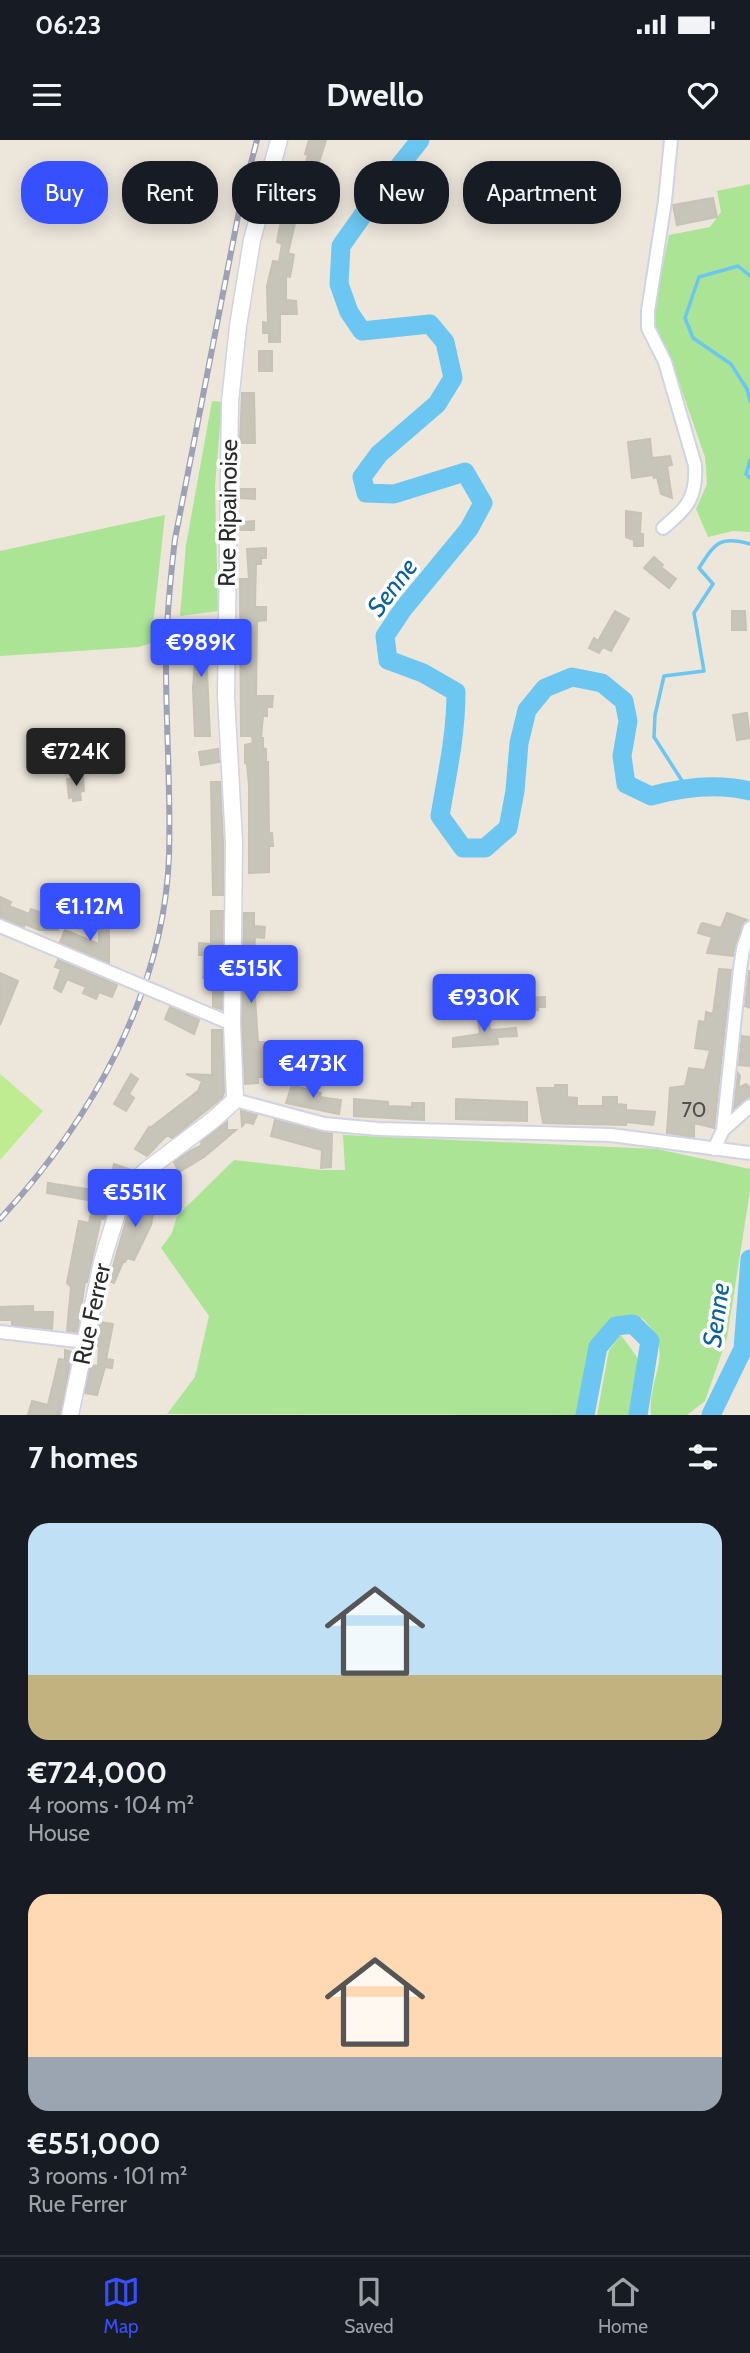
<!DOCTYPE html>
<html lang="en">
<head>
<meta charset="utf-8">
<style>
  body { margin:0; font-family:Cabin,sans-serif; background:#242831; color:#f1f3f6; height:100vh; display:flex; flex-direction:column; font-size:26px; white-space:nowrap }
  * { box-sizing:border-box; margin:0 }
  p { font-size:23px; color:#9ea1a6 }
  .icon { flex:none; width:38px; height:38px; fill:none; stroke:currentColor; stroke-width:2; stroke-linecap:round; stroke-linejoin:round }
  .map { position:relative; height:1275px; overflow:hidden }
  .details { display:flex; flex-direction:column; background:#171b24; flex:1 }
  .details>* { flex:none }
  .banner { position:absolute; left:21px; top:21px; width:709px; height:63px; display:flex; gap:14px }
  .price { position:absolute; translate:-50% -60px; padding:0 16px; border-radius:7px; background:#3750fe; color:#fff; font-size:23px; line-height:46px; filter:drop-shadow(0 2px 4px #0008) }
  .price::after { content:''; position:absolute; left:50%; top:42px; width:21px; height:16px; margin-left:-10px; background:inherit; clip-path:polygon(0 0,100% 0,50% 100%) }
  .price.current { background:#222; color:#fff }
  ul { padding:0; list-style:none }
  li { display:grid; align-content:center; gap:14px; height:371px; padding:0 28px }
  li span { display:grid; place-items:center; height:217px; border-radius:21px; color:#555 }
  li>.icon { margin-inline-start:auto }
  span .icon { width:126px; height:126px; fill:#fffc; stroke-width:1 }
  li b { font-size:30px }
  h2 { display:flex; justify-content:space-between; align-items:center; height:84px; padding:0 28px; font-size:30px }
  .tag { padding:0 24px; border-radius:28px; background:#171b24; box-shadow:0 4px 18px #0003; font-size:24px; line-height:63px }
  .tag.current { background:#3750fe; color:#fff }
  .status { display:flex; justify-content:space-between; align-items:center; height:49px; padding:0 35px; background:#171b24; direction:ltr }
  .status svg { height:19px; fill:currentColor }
  header { display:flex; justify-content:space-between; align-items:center; height:91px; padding:0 28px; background:#171b24; font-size:32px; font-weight:700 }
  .dock { display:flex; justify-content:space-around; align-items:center; height:98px; border-top:2px solid #363941; background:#171b24; font-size:19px; color:#9ea1a6 }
  .dock a { display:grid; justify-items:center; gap:4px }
  .dock .current { color:#3750fe }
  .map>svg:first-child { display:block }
</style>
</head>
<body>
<div class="status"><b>06:23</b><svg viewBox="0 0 49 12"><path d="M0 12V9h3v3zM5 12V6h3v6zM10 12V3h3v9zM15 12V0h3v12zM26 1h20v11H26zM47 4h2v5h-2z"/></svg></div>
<header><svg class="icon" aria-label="menu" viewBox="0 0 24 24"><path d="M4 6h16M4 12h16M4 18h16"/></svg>Dwello<svg class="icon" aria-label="heart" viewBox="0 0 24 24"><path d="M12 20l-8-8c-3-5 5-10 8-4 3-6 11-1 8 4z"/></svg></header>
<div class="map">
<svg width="750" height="1275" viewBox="0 0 750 1275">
  <rect width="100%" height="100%" fill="#ece6db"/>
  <!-- green -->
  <path fill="#ace496" d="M750,44V392L733,391L708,397L696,369L707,344L705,317L668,211L654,186L656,160L669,95L710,87L721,72L717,51Z
    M212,261L222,262L215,346L218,471L180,476L186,405Z
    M165,375L151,503L139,507L0,516V411Z
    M343,995L657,1009L750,1029V1051L727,1198L705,1261L687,1275H651C647,1235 678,1213 642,1178H627L599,1191L582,1275L167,1274L195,1237L209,1176L161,1108L172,1093L177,1076L234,1020L321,1030H345Z
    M621,1195L642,1224L634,1275H597L609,1210Z"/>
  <!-- pitch -->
  <path fill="#c0ec91" d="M0,934L43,971L0,1020Z"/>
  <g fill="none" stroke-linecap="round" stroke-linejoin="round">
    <!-- stream -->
    <path stroke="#6bc6f1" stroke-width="3.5" d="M750,136L738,126L699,137L685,178L693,198L731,224L747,249L750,261
      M750,320L746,334L750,338
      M686,647L654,597L655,575L664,536L704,531L694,473L713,444L699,428C715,403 720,395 750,404"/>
    <!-- river -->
    <path stroke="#6bc6f1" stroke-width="19" d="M420,0L382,48L341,106L339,144L349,172L362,191L430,184L445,202L453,238L437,264L379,314L362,337L366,353L394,354L465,332L483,363L469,389L403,469L385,496L388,520L423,533L456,552C456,595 447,634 440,676L463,708H485L508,688L515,651L519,603L527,570L545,548L572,537L602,543L624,561L628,581L622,616L626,644L651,656C684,647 717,643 750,651
      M585,1275L598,1207L616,1186L633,1184L650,1201L638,1275
      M711,1275L743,1209L750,1119"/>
  </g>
  <!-- building -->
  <path fill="#c7c4ba" stroke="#c8c2b5" stroke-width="2" d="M309,0H326L317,29H319L318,33L323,35L319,46L315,45L308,78L297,75L288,113L294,115L290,137L286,136V160L296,161L297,174H280V202H269V193H263V182L268,183L267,146L273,121L279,122L282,104L277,102L280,86L294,36L302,38L308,15L305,14Z
    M713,58L717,77L677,85L673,65Z
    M259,211H272V231H259Z
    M242,253H254L255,303H240Z
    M650,299L652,318L670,316L672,325L667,326L672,358L661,354L657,337L654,338L653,335L632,338L628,302Z
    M240,349H255V359L240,358Z
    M626,371L641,373L640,394H643V406H634V400L626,397Z
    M254,381V390H240V382Z
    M266,408V418H261V424H256L255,467H266V480L257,481L256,556H273L272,567H267V576H263L261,598H263V608L266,609V622H268L269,693H272L273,706H269V732L249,733V645L247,624L245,623V605L253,603L252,596H241L240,439H249L247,409Z
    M654,417L663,425L661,427L676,439L669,448L644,428Z
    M615,471L629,479L611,511L603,507L599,513L589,508L594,498L598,501Z
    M732,471H745L746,490H732Z
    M192,482H207V497H209L207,531L210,596H195L193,549L196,505H192Z
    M747,573L750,598L737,600L733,575Z
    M218,609L219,622L201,625L199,612Z
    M83,637L84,651L80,652L81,660L73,661V657L69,658L67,639Z
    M211,642H220L223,702V755H213Z
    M0,757L11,762L9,766L29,774L31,769L47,775L58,776V790H39L25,784L24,787L0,777Z
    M211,771H223L222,869L213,867V838H203L204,815H199V803L211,804Z
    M244,773H254V786L265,787L264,798L255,797L253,828L258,902H264L263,937H258V943L245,944L242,884Z
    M727,773L747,780L742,785L733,816L707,813L712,797L698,793L701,784L703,783L721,788Z
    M99,784L109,785V823L60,802L65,790L99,804Z
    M58,820L117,845L112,857L99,852L96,859L83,853L86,847L67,839L61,852L54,848L61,829L55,827Z
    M719,829L731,830L714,988L694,983V997L667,993L670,948L685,946L689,928L705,930L710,910L695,908L699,881L705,882L706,872L713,874Z
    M749,831H750V868L745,866Z
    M0,833L18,841L0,885Z
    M493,853L494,861L482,863L481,854Z
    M545,857V867H538V870L522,871V858Z
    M170,867L199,880L194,894L165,879Z
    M488,872L490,890L516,888L517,896L497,897L498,904L453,907V898L480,894L477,873Z
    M212,890H222L224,952L222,958L172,998L167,995L147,1016L135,1009L149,987L150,988L198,951L202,941L186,934L212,935Z
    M742,896L749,897L750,926L739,925Z
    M738,933L740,936L738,948L746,944L750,948V956L734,968Z
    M131,934L138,939L129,954L134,958L126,971L114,964Z
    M292,945L321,953L320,957L341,960L339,974L286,963Z
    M555,945H567V957L577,958V966H603V957H617V964L626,965V970L655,972L653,985L626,982V985L543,983L537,948H555Z
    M354,959L388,962V966L412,967V963H424V980L354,976Z
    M456,959L527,962V981L456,979Z
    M241,971L257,975L253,984L246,982L242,986Z
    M275,980L332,994L331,1027L321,1028L322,1010L271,996Z
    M227,982V990H236L204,1017L179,1032L174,1022L190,1011L202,1005L201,1002Z
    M114,1024L131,1030L119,1042L104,1079L101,1078L87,1142H85L77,1192L67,1191L71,1147L67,1143L79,1081L89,1083L94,1061L47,1053L48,1043L99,1051L104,1036L111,1038Z
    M145,1046L160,1055L150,1069L154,1071L151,1085L134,1120L127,1118L125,1122H123L114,1143L109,1141L128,1074L137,1053Z
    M33,1166V1172H53L52,1189L12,1185V1180H0V1167Z
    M100,1182L113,1184L106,1219L113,1220L112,1228L105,1227L97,1255L85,1253L91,1225L98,1226L99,1206H95Z
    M65,1210L72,1212L60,1275H28L32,1261L48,1265L59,1219L65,1220Z"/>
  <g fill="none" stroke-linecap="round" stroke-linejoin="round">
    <defs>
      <path id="street" d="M663,388C687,368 697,358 695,325L665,222L648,188V171L665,61L671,0
        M0,786L128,840
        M159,853L232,884
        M235,960L324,984L378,989L611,995L750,1013
        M723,990L750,966
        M714,1009L723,990L740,829L743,809L750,788
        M0,1192L86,1202"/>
      <path id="secondary" d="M70,1275L102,1122L118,1070L128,1047L148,1029L213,980L235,960L232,884L234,702L226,556L230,262L238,186L252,100L279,0"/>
    </defs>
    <!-- street casing -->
    <use href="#street" stroke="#d0d3e3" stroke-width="16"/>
    <!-- secondary casing -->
    <use href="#secondary" stroke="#d0d3e3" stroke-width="19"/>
    <!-- street -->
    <use href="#street" stroke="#fff" stroke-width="12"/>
    <!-- secondary -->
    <use href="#secondary" stroke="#fff" stroke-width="16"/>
    <defs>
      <path id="rail" d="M0,1079C91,981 164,852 169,716C171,653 166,589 166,525C166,483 170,441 175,399L241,61L257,0"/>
    </defs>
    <!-- rail casing -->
    <use href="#rail" stroke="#9ea0b5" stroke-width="6"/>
    <!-- rail -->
    <use href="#rail" stroke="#fff" stroke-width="3.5" stroke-dasharray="10" stroke-linecap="butt"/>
    <defs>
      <path id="street-bridge" d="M128,840L159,853"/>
    </defs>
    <!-- street-bridge casing -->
    <use href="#street-bridge" stroke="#d0d3e3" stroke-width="16" stroke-linecap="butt"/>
    <!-- street-bridge -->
    <use href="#street-bridge" stroke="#fff" stroke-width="12"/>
  </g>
  <g text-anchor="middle" stroke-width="7" stroke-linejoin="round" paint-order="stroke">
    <!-- number labels -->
    <g font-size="21" fill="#51504e">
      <text x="694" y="977">70</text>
    </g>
    <!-- street labels -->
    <g font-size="24" fill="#2a2a2a" stroke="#fff">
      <text transform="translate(228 373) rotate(-89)" y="8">Rue Ripainoise</text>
      <text transform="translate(92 1174) rotate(-78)" y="8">Rue Ferrer</text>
    </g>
    <!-- water labels -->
    <g font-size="26" font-style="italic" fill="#0a629d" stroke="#fff">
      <text transform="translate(392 447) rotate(-53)" y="9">Senne</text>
      <text transform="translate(716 1175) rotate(-82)" y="9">Senne</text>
    </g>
  </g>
</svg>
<b class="price" style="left:201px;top:539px">€989K</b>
<b class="price current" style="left:76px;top:648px">€724K</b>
<b class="price" style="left:90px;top:803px">€1.12M</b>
<b class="price" style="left:251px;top:865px">€515K</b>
<b class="price" style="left:484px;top:894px">€930K</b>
<b class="price" style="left:313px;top:960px">€473K</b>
<b class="price" style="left:135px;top:1089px">€551K</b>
<div class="banner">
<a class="tag current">Buy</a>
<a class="tag">Rent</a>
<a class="tag">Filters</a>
<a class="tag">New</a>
<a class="tag">Apartment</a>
</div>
</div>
<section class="details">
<h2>7 homes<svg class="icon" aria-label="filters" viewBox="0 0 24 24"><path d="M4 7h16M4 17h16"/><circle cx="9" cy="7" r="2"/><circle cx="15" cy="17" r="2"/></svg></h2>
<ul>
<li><span style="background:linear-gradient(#bfe0f5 70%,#c2b280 0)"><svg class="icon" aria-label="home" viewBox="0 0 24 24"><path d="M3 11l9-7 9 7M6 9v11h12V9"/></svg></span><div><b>€724,000</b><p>4 rooms · 104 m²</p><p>House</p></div></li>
<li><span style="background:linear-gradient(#ffd9b3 75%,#9aa5b1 0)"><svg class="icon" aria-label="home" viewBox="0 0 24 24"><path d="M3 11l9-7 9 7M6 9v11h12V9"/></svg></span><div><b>€551,000</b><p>3 rooms · 101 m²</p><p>Rue Ferrer</p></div></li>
</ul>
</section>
<nav class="dock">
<a class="current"><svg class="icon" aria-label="map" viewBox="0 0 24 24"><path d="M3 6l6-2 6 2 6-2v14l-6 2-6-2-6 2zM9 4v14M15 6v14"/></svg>Map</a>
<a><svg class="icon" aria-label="saved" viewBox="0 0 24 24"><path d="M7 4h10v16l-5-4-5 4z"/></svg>Saved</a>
<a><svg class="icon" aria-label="home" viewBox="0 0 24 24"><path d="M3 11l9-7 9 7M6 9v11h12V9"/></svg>Home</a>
</nav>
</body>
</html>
